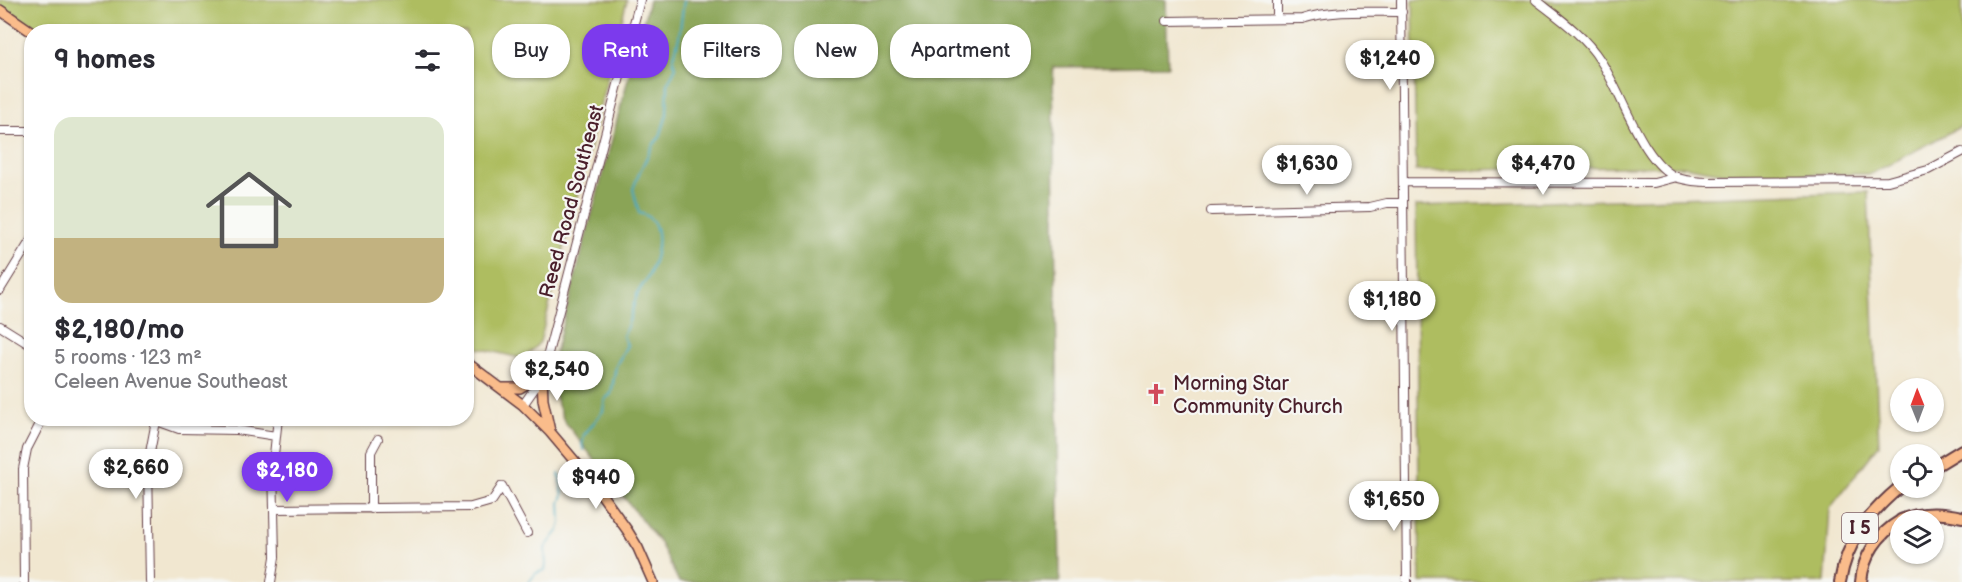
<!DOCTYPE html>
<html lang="en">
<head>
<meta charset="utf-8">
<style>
  body { margin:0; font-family:"Balsamiq Sans",sans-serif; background:#f7f7f7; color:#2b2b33; height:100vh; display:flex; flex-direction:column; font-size:22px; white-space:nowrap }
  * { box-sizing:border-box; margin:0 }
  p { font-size:20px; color:#7c7c81 }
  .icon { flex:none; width:33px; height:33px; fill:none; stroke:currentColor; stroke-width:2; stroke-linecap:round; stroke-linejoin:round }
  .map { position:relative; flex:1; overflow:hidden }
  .drawer { position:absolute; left:24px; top:24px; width:450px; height:402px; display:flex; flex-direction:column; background:#fff; border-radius:24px; box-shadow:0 2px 4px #0004 }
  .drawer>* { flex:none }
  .top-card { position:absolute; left:492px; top:24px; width:570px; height:54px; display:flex; gap:12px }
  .needle { width:39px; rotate:359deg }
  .tools { position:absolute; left:1890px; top:378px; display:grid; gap:12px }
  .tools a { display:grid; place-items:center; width:54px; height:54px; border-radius:50%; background:#fff; box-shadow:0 2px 4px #0004; font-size:30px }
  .price { position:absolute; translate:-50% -51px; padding:0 14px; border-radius:21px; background:#fff; color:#222; font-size:20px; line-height:39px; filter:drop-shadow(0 2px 3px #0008) }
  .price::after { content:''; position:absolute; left:50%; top:36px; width:18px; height:14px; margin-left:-9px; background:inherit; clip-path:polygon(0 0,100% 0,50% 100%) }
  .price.on { background:#7c3aed; color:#fff }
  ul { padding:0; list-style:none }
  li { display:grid; align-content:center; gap:12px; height:318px; padding:0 30px }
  li span { display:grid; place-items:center; height:186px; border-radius:18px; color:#555 }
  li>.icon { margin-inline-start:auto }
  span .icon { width:108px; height:108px; fill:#fffc; stroke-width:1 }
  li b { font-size:26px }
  h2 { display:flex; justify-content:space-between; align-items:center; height:72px; padding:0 30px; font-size:26px }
  .pill { padding:0 21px; border-radius:24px; background:#fff; box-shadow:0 2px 4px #0004; font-size:21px; line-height:54px }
  .pill.on { background:#7c3aed; color:#fff }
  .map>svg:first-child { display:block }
</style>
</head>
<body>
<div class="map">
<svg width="1962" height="582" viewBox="0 0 1962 582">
  <rect width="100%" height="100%" fill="#f6f6f2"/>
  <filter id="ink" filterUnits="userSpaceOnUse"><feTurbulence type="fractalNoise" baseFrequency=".0167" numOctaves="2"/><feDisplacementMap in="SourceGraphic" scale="12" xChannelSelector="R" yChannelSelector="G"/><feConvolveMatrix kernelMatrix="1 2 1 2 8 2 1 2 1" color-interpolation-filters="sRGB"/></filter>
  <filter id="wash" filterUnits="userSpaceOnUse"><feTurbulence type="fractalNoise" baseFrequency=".008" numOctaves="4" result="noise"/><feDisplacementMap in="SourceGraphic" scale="24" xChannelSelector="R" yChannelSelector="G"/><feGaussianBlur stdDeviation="1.35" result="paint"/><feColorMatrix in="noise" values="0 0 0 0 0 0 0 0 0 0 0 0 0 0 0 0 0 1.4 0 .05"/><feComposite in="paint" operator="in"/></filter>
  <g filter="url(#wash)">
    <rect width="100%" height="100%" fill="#f1e7d0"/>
    <!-- green -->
    <path fill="#aebd60" stroke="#7c6e46" stroke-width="1.5" d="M0,0H627L540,342L524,359L478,348L467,340L466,32H32L0,9Z
      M1413,0H1962V126L1871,174H1729L1683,166L1416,171Z
      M1868,192L1879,445L1830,508L1825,582H1420L1416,206Z"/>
    <!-- forest -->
    <path fill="#8aa456" stroke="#6a6240" stroke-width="1.5" d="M649,0H1166L1168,66L1053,67L1060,582H679L660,543L564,421L548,379Z"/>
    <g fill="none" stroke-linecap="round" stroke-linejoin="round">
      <!-- stream -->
      <path stroke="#42a9c2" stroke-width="2" d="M584,450L582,445L584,435L603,411L605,399L611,394L616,366L627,345L623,336C630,323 632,308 637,295C640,287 646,282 649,275C657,257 667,219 639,213L633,189L640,171L653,145L660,137L667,114L668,83L676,67L673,60L679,37L684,0
        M529,582L536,573L545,570L546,565L545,548L559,530L561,523L560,503L563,495L559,474"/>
    </g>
  </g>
  <g filter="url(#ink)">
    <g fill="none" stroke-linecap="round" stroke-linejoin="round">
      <defs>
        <path id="minor" d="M1277,0V19
          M1401,0L1407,582
          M1536,0C1559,18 1584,35 1600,60C1622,92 1642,164 1678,178C1688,181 1699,182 1710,182L1888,181L1928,170L1962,152
          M1167,21L1302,19C1333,9 1369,12 1402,12
          M0,131H32
          M1403,182L1654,183L1677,177
          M1211,211L1370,207L1387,203H1403
          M0,290L32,238
          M0,326L32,346
          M523,405L537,385L545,365L640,0
          M154,420L179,429L237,430L276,436
          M502,486L527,533
          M274,509L471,507L492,501L502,486
          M371,509V452L378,439
          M24,582L23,469L27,449L43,418
          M150,582L148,463L156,421
          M271,582L275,557L273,464L278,418"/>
        <path id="major" d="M0,10L32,32
          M466,362L523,405L550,432L594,484L627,530L638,548L653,582
          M542,374L543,400L550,431
          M501,388H520L542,374"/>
        <path id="highway" d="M1934,467L1962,450
          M1901,520C1921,511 1941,512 1962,517
          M1840,582C1847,540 1869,513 1900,487
          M1861,582C1863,556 1878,534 1900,521"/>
      </defs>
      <!-- minor casing -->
      <use href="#minor" stroke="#633d44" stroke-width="10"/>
      <!-- major casing -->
      <use href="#major" stroke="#633d44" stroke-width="12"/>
      <!-- highway casing -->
      <use href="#highway" stroke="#633d44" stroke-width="14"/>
      <!-- minor -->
      <use href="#minor" stroke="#fff" stroke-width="8"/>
      <!-- major -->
      <use href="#major" stroke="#fabc8b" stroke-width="9"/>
      <!-- highway -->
      <use href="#highway" stroke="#fabc8b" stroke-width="10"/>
    </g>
  </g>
  <!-- icons -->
  <defs>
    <symbol id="church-bare" viewBox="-9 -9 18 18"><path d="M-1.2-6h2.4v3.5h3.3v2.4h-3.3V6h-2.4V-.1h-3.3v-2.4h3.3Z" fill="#d1495b" stroke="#f6f6f2" stroke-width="2.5" paint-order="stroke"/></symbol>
  </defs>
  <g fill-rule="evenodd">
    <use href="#church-bare" x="1141" y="379" width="30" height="30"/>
  </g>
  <g text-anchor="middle" stroke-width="4.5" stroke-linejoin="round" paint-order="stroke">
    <!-- shield labels -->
    <rect fill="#f6f6f2" stroke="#7e6067" stroke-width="1.5" x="1842" y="513" width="36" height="30" rx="4.5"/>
    <g font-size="18" font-weight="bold" fill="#4a1f2b">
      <text x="1860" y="534">I 5</text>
    </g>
    <!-- street labels -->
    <g font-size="20" fill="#4a1f2b" stroke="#f6f6f2">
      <text transform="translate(571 201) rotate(-75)" y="7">Reed Road Southeast</text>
    </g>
    <!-- poi labels -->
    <g font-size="20" fill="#4a1f2b" stroke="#f6f6f2" text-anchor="start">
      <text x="1173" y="390">Morning Star<tspan x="1173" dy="23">Community Church</tspan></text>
    </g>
  </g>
</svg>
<div class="tools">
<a><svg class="needle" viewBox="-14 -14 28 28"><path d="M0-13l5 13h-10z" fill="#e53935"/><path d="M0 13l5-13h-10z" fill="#7c7c81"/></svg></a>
<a><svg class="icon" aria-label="locate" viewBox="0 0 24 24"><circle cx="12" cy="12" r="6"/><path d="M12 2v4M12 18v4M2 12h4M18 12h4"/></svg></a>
<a><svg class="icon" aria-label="layers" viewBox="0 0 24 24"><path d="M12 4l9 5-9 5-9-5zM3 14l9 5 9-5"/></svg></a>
</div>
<b class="price" style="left:1390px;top:91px">$1,240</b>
<b class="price" style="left:1307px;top:196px">$1,630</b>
<b class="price" style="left:1543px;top:196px">$4,470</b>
<b class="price" style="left:1392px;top:332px">$1,180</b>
<b class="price" style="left:557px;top:402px">$2,540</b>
<b class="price" style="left:136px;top:500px">$2,660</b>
<b class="price on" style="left:287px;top:503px">$2,180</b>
<b class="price" style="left:596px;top:510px">$940</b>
<b class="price" style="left:1394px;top:532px">$1,650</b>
<div class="top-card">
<a class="pill">Buy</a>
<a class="pill on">Rent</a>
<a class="pill">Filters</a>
<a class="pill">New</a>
<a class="pill">Apartment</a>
</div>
<section class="drawer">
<h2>9 homes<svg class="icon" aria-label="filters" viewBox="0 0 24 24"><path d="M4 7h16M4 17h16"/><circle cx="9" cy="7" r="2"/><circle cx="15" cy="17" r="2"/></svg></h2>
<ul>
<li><span style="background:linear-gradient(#dfe7d0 65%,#c2b280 0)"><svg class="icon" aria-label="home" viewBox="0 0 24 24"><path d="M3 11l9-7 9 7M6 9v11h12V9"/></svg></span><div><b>$2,180/mo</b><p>5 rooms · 123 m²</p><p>Celeen Avenue Southeast</p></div></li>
</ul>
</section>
</div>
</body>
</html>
